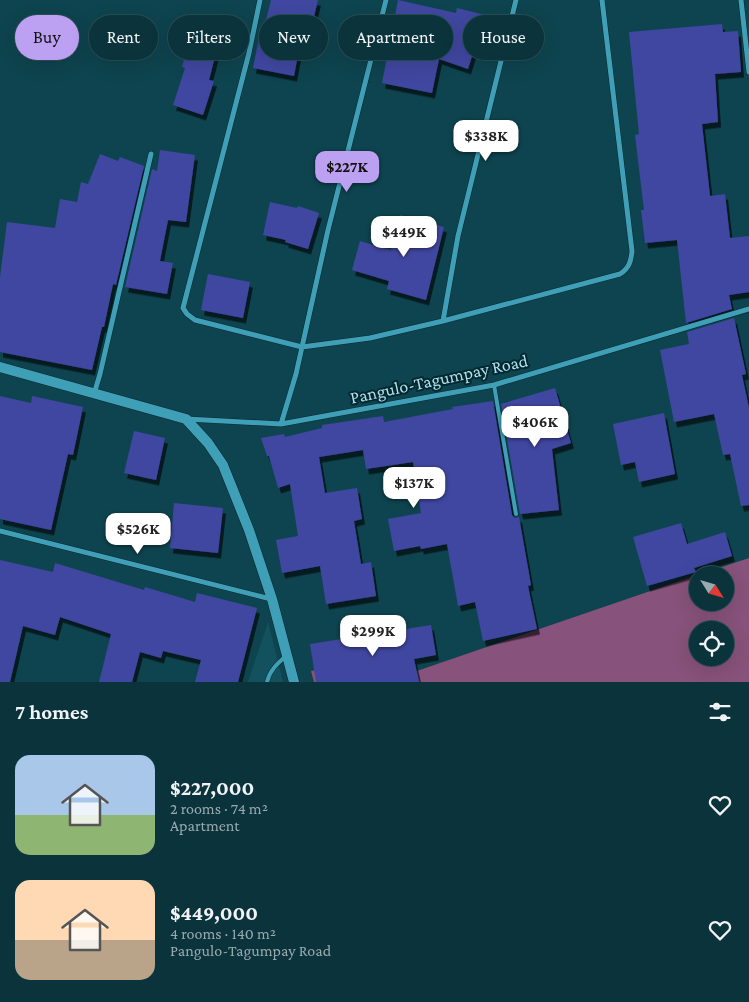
<!DOCTYPE html>
<html lang="en">
<head>
<meta charset="utf-8">
<style>
  body { margin:0; font-family:"Crimson Pro",serif; background:#133b42; color:#f1f3f6; height:100vh; display:flex; flex-direction:column; font-size:19px; white-space:nowrap }
  * { box-sizing:border-box; margin:0 }
  p { font-size:16px; color:#99aaaf }
  .icon { flex:none; width:28px; height:28px; fill:none; stroke:currentColor; stroke-width:2; stroke-linecap:round; stroke-linejoin:round }
  .map { position:relative; height:682px; overflow:hidden }
  .panel { display:flex; flex-direction:column; background:#0a333b; flex:1 }
  .panel>* { flex:none }
  .top-card { position:absolute; left:15px; top:15px; width:720px; height:45px; display:flex; gap:10px }
  .needle { width:32px; rotate:127deg }
  .tools { position:absolute; left:689px; top:566px; display:grid; gap:10px }
  .tools a { display:grid; place-items:center; width:45px; height:45px; border-radius:50%; background:#0a333b; box-shadow:0 5px 20px #0002,0 0 0 1px #2a4e55; font-size:25px }
  .price { position:absolute; translate:-50% -42px; padding:0 11px; border-radius:10px; background:#fff; color:#222; font-size:16px; line-height:32px; filter:drop-shadow(0 1px 2px #0008) }
  .price::after { content:''; position:absolute; left:50%; top:30px; width:15px; height:11px; margin-left:-8px; background:inherit; clip-path:polygon(0 0,100% 0,50% 100%) }
  .price.current { background:#bca0f2; color:#111 }
  ul { padding:0; list-style:none }
  li { display:flex; align-items:center; gap:15px; height:125px; padding:0 15px }
  li span { display:grid; place-items:center; flex:none; width:140px; height:100px; border-radius:15px; color:#555 }
  li>.icon { margin-inline-start:auto }
  span .icon { width:60px; height:60px; fill:#fffc; stroke-width:1 }
  li b { font-size:21px }
  h2 { display:flex; justify-content:space-between; align-items:center; height:60px; padding:0 15px; font-size:21px }
  .pill { padding:0 18px; border-radius:22px; background:#0a333b; box-shadow:0 5px 20px #0002,0 0 0 1px #2a4e55; font-size:18px; line-height:45px }
  .pill.current { background:#bca0f2; color:#111 }
  .map>svg:first-child { display:block }
</style>
</head>
<body>
<div class="map">
<svg width="749" height="682" viewBox="0 0 749 682">
  <defs>
    <filter id="shadow"><feDropShadow dx="3" dy="5.5" stdDeviation="0" flood-color="#0009"/></filter>
  </defs>
  <rect width="100%" height="100%" fill="#0e444f"/>
  <!-- built -->
  <path fill="#14515f" d="M268,622L283,682H248Z"/>
  <!-- green -->
  <path fill="#87527b" fill-rule="evenodd" d="M749,558V682H314L311,671L383,658L408,674L697,575L698,602H725V575H698ZM698,630H725V658H698Z"/>
  <!-- building -->
  <path fill="#4046a0" filter="url(#shadow)" d="M271,0H318L312,25L304,23L294,76L253,68L261,27L264,28Z
    M398,0L456,13L457,8L485,15L468,69L439,59L432,93L382,83Z
    M722,24L723,32L738,31L741,72L715,74L718,122L702,124L710,196L725,194L730,238L749,236V292L729,295L732,309L686,323L677,240L645,243L641,210H644L635,135L639,134L629,32Z
    M188,45L216,53L209,80L214,81L203,115L173,105L185,68L182,67Z
    M160,150L195,155L186,222L168,220L160,261L173,263L167,294L125,287L152,169L157,171Z
    M100,154L118,161L120,157L144,166L116,285L113,284L104,327H102L92,370L0,352V277L7,222L55,228L60,199L77,202L81,182L88,184Z
    M270,202L297,208L298,206L319,213L308,249L285,242L286,240L263,235Z
    M400,215L444,227L426,300L387,289L389,281L352,270L360,241L391,250Z
    M208,274L250,282L243,318L201,310Z
    M734,318L746,374L742,375L749,408V505L741,506L730,454L723,455L714,414L674,422L660,350L689,344L687,332Z
    M555,388L571,443L552,449L559,510L520,514L501,404Z
    M0,396L31,403L32,396L83,407L73,455L68,454L51,530L0,519Z
    M493,401L512,515L515,518L519,517L531,585L528,586L537,629L483,641L475,602L458,606L447,544L421,549L420,546L394,551L388,519L421,513L413,462L366,469L363,450L319,457L325,493L357,488L362,519L354,521L361,564L371,562L376,596L326,604L320,566L282,573L276,540L298,536L290,484L278,488L269,456H267L261,438L284,434L285,437L322,428V425L383,416L384,422L453,409L452,407Z
    M664,413L675,474L639,482L635,462L621,465L613,424Z
    M134,431L165,438L156,480L124,473Z
    M174,503L223,508L218,553L170,548Z
    M681,523L687,544L725,532L732,556L694,568L696,572L647,586L633,537Z
    M0,560L53,572L55,563L144,590L145,587L195,602L197,593L257,608L238,682H195L201,660L163,651L161,658L140,652L132,682H99L111,634L60,617L55,635L23,626L10,682H0Z
    M431,625L436,655L414,659L419,682H316L310,644Z"/>
  <g fill="none" stroke-linecap="round" stroke-linejoin="round">
    <defs>
      <path id="service" d="M494,385L516,514
        M267,682C270,670 277,664 286,656"/>
      <path id="minor" d="M260,0L249,53L183,308L187,314L195,320L302,347L370,338L443,321L620,274C629,268 631,262 632,251L602,0
        M741,0L749,72
        M443,321L458,236L516,0
        M94,394L100,374L151,154
        M187,419L281,424L494,385L749,309
        M281,424L296,374L328,230L386,0
        M0,531L271,599"/>
      <path id="secondary" d="M0,367L186,419L208,443L223,465L249,530L272,599L294,682"/>
    </defs>
    <!-- service casing -->
    <use href="#service" stroke="#09282f" stroke-width="5"/>
    <!-- minor casing -->
    <use href="#minor" stroke="#09282f" stroke-width="6"/>
    <!-- secondary casing -->
    <use href="#secondary" stroke="#09282f" stroke-width="11"/>
    <!-- service -->
    <use href="#service" stroke="#3f9fb6" stroke-width="4"/>
    <!-- minor -->
    <use href="#minor" stroke="#3f9fb6" stroke-width="5"/>
    <!-- secondary -->
    <use href="#secondary" stroke="#3f9fb6" stroke-width="10"/>
  </g>
  <g text-anchor="middle" stroke-width="4" stroke-linejoin="round" paint-order="stroke">
    <!-- street labels -->
    <g font-size="18" fill="#b4dfeb" stroke="#002932">
      <text transform="translate(439 379) rotate(-12)" y="6">Pangulo-Tagumpay Road</text>
    </g>
  </g>
</svg>
<div class="tools">
<a><svg class="needle" viewBox="-14 -14 28 28"><path d="M0-13l5 13h-10z" fill="#e53935"/><path d="M0 13l5-13h-10z" fill="#99aaaf"/></svg></a>
<a><svg class="icon" aria-label="locate" viewBox="0 0 24 24"><circle cx="12" cy="12" r="6"/><path d="M12 2v4M12 18v4M2 12h4M18 12h4"/></svg></a>
</div>
<b class="price" style="left:486px;top:162px">$338K</b>
<b class="price current" style="left:347px;top:193px">$227K</b>
<b class="price" style="left:404px;top:258px">$449K</b>
<b class="price" style="left:535px;top:448px">$406K</b>
<b class="price" style="left:414px;top:509px">$137K</b>
<b class="price" style="left:138px;top:555px">$526K</b>
<b class="price" style="left:373px;top:657px">$299K</b>
<div class="top-card">
<a class="pill current">Buy</a>
<a class="pill">Rent</a>
<a class="pill">Filters</a>
<a class="pill">New</a>
<a class="pill">Apartment</a>
<a class="pill">House</a>
</div>
</div>
<section class="panel">
<h2>7 homes<svg class="icon" aria-label="filters" viewBox="0 0 24 24"><path d="M4 7h16M4 17h16"/><circle cx="9" cy="7" r="2"/><circle cx="15" cy="17" r="2"/></svg></h2>
<ul>
<li><span style="background:linear-gradient(#a9c7e8 60%,#8fb573 0)"><svg class="icon" aria-label="home" viewBox="0 0 24 24"><path d="M3 11l9-7 9 7M6 9v11h12V9"/></svg></span><div><b>$227,000</b><p>2 rooms · 74 m²</p><p>Apartment</p></div><svg class="icon" aria-label="heart" viewBox="0 0 24 24"><path d="M12 20l-8-8c-3-5 5-10 8-4 3-6 11-1 8 4z"/></svg></li>
<li><span style="background:linear-gradient(#ffd9b3 60%,#b9a48a 0)"><svg class="icon" aria-label="home" viewBox="0 0 24 24"><path d="M3 11l9-7 9 7M6 9v11h12V9"/></svg></span><div><b>$449,000</b><p>4 rooms · 140 m²</p><p>Pangulo-Tagumpay Road</p></div><svg class="icon" aria-label="heart" viewBox="0 0 24 24"><path d="M12 20l-8-8c-3-5 5-10 8-4 3-6 11-1 8 4z"/></svg></li>
</ul>
</section>
</body>
</html>
